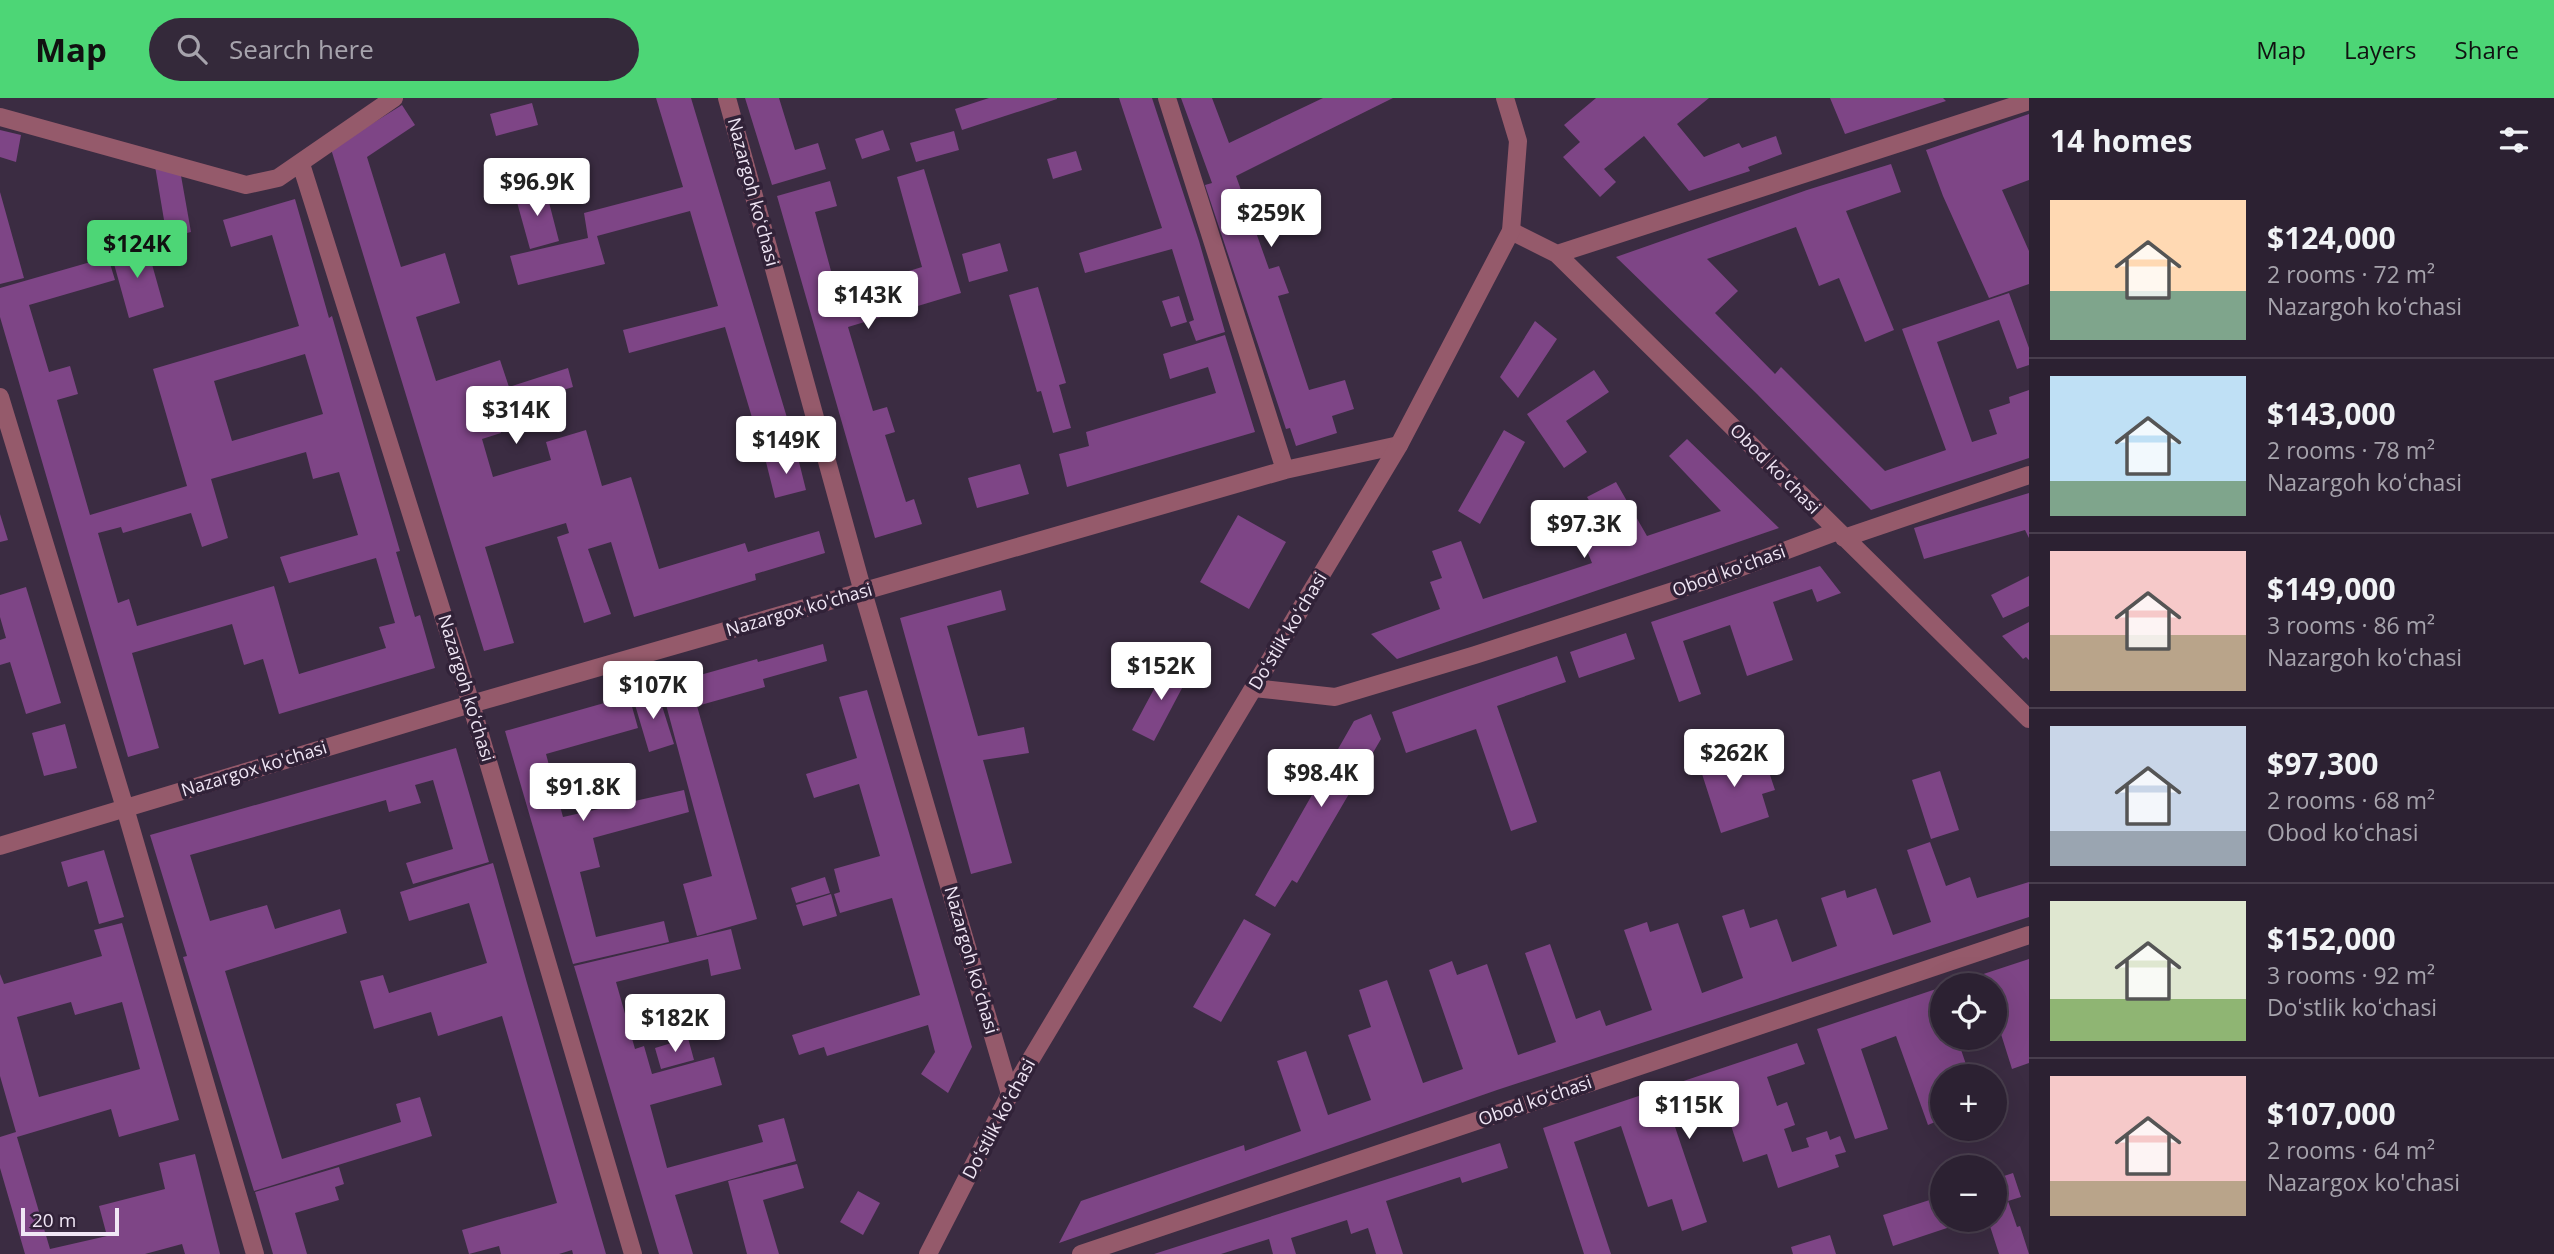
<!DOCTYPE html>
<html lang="en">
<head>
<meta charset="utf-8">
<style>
  body { margin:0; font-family:"Open Sans",sans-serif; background:#34293a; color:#f1f3f6; height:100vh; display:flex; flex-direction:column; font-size:26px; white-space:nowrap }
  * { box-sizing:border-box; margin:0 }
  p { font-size:23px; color:#a6a3ac }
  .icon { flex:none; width:38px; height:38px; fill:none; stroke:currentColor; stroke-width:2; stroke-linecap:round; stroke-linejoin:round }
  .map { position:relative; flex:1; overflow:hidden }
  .details { display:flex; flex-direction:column; background:#2c2132; width:525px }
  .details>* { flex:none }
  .controls { position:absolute; left:1930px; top:875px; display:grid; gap:14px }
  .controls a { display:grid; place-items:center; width:77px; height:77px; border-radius:50%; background:#2c2132; box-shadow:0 7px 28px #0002,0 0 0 2px #483e4d; font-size:35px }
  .scale { position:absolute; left:21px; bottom:18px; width:98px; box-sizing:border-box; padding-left:7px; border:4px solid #f0e6f5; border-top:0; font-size:19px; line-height:24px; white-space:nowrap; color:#f0e6f5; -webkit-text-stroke:5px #312238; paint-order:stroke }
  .price { position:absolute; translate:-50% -60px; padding:0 16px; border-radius:7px; background:#fff; color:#222; font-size:23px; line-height:46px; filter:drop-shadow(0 2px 4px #0008) }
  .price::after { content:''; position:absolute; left:50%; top:42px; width:21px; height:16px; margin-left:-10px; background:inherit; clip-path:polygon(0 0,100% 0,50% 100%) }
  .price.selected { background:#4dd676; color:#111 }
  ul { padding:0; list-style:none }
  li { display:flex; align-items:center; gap:21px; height:175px; padding:0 21px }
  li+li { border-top:2px solid #483e4d }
  li span { display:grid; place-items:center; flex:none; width:196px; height:140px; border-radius:0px; color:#555 }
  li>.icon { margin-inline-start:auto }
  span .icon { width:84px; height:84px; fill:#fffc; stroke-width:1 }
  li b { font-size:30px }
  h2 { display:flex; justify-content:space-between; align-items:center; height:84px; padding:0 21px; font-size:30px }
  header { display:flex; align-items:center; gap:42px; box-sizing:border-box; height:98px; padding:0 35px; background:#4dd676; color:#111 }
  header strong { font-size:33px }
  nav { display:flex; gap:38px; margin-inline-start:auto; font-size:24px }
  .search { width:490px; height:63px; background:#34293a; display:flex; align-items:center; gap:18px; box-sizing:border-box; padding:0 24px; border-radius:38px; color:#a6a3ac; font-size:26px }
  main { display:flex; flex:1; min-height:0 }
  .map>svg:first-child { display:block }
</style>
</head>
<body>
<header>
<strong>Map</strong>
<div class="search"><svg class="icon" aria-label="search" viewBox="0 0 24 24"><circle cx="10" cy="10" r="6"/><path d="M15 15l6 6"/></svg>Search here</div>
<nav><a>Map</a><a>Layers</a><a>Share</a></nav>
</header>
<main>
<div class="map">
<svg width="2029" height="1156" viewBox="0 0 2029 1156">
  <rect width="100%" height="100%" fill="#3b2c42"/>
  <!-- building -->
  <path fill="#7e4586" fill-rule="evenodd" d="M656,0H691L791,333L759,343L725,229L629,255L623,232L718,208L690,113L597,138L605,166L518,187L510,158L588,140L584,115L683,89Z
    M745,0H779L795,52L818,45L826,71L772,87Z
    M989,0H1057V1L962,32L955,11Z
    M1119,0H1152L1199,143L1225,234L1196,243L1189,224L1194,222L1172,151L1085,175L1079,155L1162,130Z
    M1181,0H1212L1229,45L1323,0H1393L1236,78L1269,171L1279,168L1289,195L1278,198L1309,292L1345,282L1354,311L1332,318L1337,335L1296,348L1290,330L1286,331L1205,87L1212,85Z
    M1596,0H1709L1677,26L1704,59L1739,45L1742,50L1776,38L1782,56L1748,69L1750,73L1689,93L1644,38L1604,71L1616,84L1600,99L1563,59L1580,44L1564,27Z
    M1830,0H1943L1946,3L1845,36Z
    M532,5L538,27L496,38L490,16Z
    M402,7L415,27L367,59L401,169L445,155L460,205L416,219L436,283L500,262L509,289L568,270L573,289L520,305V308L495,319L501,335L482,341L493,379L551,362L546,344L586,332L602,388L631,379L659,471L745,445L748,454L819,433L825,455L755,476L756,482L634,519L611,444L588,451L611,516L584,525L557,439L569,435L566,425L485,449L514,545L484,553L331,51Z
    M2029,16V82L2002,92L2029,153V186L1989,200L1943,98L1926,52Z
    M0,32L21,37L16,64L0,59Z
    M883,32L890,52L862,61L855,41Z
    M954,33L959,52L916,64L910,45Z
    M1076,53L1082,72L1053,81L1047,61Z
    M1891,66L1901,94L1846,113L1894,232L1865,244L1839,180L1819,188L1796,129L1707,161L1738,193L1715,215L1775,276L1781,269L1885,373L1946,352L1902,231L2009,195L2029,250V267L2017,271L1999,222L1937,244L1972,344L1997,336L1989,312L2010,305L2009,299L2029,292V360L1871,412L1757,296L1616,159L1807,92Z
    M155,68L180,72L191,134L167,140Z
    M924,71L961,195L848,229L873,313L887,309L895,334L885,337L906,404L914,401L922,426L875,440L777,98L830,83L837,108L815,114L837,195L922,169L897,79Z
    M545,89L559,143L530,151L515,97Z
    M0,94L24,180L0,186Z
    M295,101L329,220L332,218L366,336L400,453L396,454L415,519L420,517L435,570L279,616L263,561L244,567L232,526L132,555L159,650L128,659L0,219V190L108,159L115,182L29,207L49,274L70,268L78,296L57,302L90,417L187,388L153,271L299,228L272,137L231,149L223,122ZM305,256L323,316L232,343L214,283ZM306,354L313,381L339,374L358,437L280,459L289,485L376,460L395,525L379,529L386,550L299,576L274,488L137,528L129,501L118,505L98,435L121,429L123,435L191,415L202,449L228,440L211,381Z
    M146,145L164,209L129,220L111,155Z
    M1000,145L1008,173L969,184L962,156Z
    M1038,189L1066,285L1059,287L1071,330L1053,335L1041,293L1037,294L1009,197Z
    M1179,198L1187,224L1171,229L1162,203Z
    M1535,223L1557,241L1518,300L1500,279Z
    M1225,237L1255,334L1067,389L1059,356L1089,348L1086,334L1216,295L1208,269L1170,281L1163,256Z
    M1594,272L1609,294L1566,323L1587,354L1564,370L1527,316Z
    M1504,332L1525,344L1480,426L1458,413Z
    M1687,341L1779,430L1397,561L1371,536L1440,511L1430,484L1442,480L1432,453L1461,443L1483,501L1592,465L1573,418L1595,413L1587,399L1616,384L1647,438L1721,413L1669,358Z
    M797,356L806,392L775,400L766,364Z
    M1020,366L1029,396L977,410L968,380Z
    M2029,395V440L2025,432L1924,461L1914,430Z
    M0,416L8,442L0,444Z
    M1238,417L1286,444L1249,511L1200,484Z
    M1820,468L1841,495L1817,504L1812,491L1773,504L1793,562L1747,578L1730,527L1683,543L1701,596L1679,604L1651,524Z
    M2029,478V508L2003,520L1991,497Z
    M26,489L61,605L26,616L10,564L0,567V542L6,540L0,519V497Z
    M1001,492L1006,512L947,528L978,638L1024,629L1029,655L983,662L1012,765L971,776L900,520Z
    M2029,524V562L2026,559L2023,561L2002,538Z
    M1626,535L1635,561L1579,580L1570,554Z
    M823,546L827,563L763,581L765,589L697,608L757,821L697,838L683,786L712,778L661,588L757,561L758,564Z
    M1557,558L1566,584L1497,608L1537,724L1511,733L1476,631L1406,655L1392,614Z
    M1168,565L1189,577L1154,643L1132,632Z
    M657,592L674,646L649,654L633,600Z
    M867,592L972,949L948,995L921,976L935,954L928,927L827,958L824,949L799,957L792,937L920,897L892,800L840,815L834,796L840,794L834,771L880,758L859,686L814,700L806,676L857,660L839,599Z
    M629,598L638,630L546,656L563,719L684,692L689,714L593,740L600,769L580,774L596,839L664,823L669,844L573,866L505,633Z
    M1371,616L1381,641L1297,785L1292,782L1275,809L1255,797L1354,623Z
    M65,626L77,670L44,678L32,635Z
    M1718,644L1729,677L1766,665L1775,692L1762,696L1769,719L1721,735L1694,651Z
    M456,650L489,764L413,786L406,765L453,751L433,682L415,687L421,705L389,714L386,702L190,757L210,823L267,807L275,831L340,811L347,835L225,873L282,1061L401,1024L396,1006L420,999L432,1038L254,1093L183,859L187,858L150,737Z
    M1940,673L1959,732L1931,741L1912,682Z
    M1930,744L1946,788L1970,779L1977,800L2029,784V819L1497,992L1059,1145L1081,1103L1244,1047L1245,1053L1301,1033L1277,963L1306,953L1328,1017L1371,1002L1348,937L1371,929L1359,892L1387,882L1423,985L1463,971L1429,872L1452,863L1457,877L1487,866L1518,957L1556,944L1525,855L1550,846L1576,921L1600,912L1606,928L1652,912L1624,832L1647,824L1650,834L1678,825L1702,895L1743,880L1722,818L1744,811L1750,830L1777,821L1792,864L1837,848L1821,800L1845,792L1847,800L1876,790L1893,837L1931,824L1907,752Z
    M104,752L124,819L99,826L87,783L68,789L61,764Z
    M493,765L527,885L606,1156H573L572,1152L559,1156H501L499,1148L469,1156L462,1132L557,1105L502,918L438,938L431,914L374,931L360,883L383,877L389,895L487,865L469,805L409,823L400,794Z
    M825,779L830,795L796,805L791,790Z
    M831,796L837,818L803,828L796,807Z
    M1244,821L1271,836L1221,924L1193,909Z
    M122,825L179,1022L119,1039L111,1011L17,1039L50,1151L107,1138L99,1108L165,1091L159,1065L195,1056L220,1156H185L182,1146L145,1156H25L0,1070V1039L16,1034L0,978V876L4,886L102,858L94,832ZM71,904L75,917L122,904L140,971L39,999L17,919Z
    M731,831L741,871L711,878L708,861L616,884L635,951L644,948L652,976L714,959L722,987L650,1007L667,1070L763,1044L758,1027L784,1020L796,1063L675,1097L693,1156H659L574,868Z
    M2029,861V965L2012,971L1995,917V887H1950Z
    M1942,889V940H1957L1970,978H1942V1021L1928,1027L1896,938L1861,951L1888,1031L1855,1041L1817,931Z
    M688,940L694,962L661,971L655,950Z
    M1797,945L1805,966L1767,979L1777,1008L1787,1004L1795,1027L1784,1031L1792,1054L1809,1049L1806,1040L1827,1033L1830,1042L1840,1038L1846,1054L1835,1057L1839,1069L1778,1090L1767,1056L1743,1064L1720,994L1669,1011L1707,1124L1682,1133L1672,1101L1648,1109L1621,1028L1574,1044L1611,1156H1584L1543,1030Z
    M1500,1045L1508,1070L1462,1085L1460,1079L1386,1103L1403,1156H1376L1368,1130L1351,1136L1347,1122L1291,1140L1296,1156H1273L1269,1141L1221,1156H1154Z
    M797,1066L804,1090L763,1102L779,1156H747L728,1083Z
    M339,1069L344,1086L335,1089L339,1102L295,1115L307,1156H273L255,1094Z
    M2013,1075L2021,1099L2008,1103L2017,1129L2020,1128L2029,1156H1999L1988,1122H1995V1081Z
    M858,1093L880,1105L863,1137L840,1124Z
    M1942,1098V1122H1971L1893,1148L1883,1117Z
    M1830,1137L1836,1156H1793L1791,1149Z"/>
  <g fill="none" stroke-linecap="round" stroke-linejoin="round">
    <!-- minor -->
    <path stroke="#955a6b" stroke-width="18" d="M727,0L863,494L1010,996
      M1167,0L1285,372
      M0,19L246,87L278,80L394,0
      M301,66L471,606L633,1156
      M1511,133L1557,156L2029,621
      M1557,156L2029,3
      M0,299L125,710L255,1156
      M1844,440L2029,377
      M1254,590L1335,599L1475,557L1704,483L1838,433
      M0,748L471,606L1285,372L1399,347
      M1081,1156L2029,837"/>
    <!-- tertiary -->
    <path stroke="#955a6b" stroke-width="18" d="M928,1156L1010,996L1399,347L1511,133L1518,43L1505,0"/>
  </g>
  <g text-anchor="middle" stroke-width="7" stroke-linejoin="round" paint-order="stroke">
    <!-- street labels -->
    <g font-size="18" fill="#f0e6f5" stroke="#312238">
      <text transform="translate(753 94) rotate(75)" y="6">Nazargoh koʻchasi</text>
      <text transform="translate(1775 371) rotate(45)" y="6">Obod ko'chasi</text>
      <text transform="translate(1729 473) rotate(-20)" y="6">Obod koʻchasi</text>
      <text transform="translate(799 512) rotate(-16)" y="6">Nazargox ko'chasi</text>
      <text transform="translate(1288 533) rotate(-59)" y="6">Doʻstlik koʻchasi</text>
      <text transform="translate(466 590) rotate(73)" y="6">Nazargoh koʻchasi</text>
      <text transform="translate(254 671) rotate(-17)" y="6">Nazargox ko'chasi</text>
      <text transform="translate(971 862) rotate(74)" y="6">Nazargoh koʻchasi</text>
      <text transform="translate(1535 1003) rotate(-19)" y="6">Obod koʻchasi</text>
      <text transform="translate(999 1021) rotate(-62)" y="6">Doʻstlik koʻchasi</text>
    </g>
  </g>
</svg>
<div class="controls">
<a><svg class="icon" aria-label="locate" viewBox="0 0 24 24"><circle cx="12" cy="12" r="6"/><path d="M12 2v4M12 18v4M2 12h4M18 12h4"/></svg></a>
<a>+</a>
<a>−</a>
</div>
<div class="scale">20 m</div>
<b class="price" style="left:537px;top:120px">$96.9K</b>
<b class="price" style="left:1271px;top:151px">$259K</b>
<b class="price selected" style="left:137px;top:182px">$124K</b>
<b class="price" style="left:868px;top:233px">$143K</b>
<b class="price" style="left:516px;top:348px">$314K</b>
<b class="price" style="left:786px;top:378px">$149K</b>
<b class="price" style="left:1584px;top:462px">$97.3K</b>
<b class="price" style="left:1161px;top:604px">$152K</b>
<b class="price" style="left:653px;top:623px">$107K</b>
<b class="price" style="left:1734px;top:691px">$262K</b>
<b class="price" style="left:1321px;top:711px">$98.4K</b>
<b class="price" style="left:583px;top:725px">$91.8K</b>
<b class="price" style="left:675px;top:956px">$182K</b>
<b class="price" style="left:1689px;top:1043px">$115K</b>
</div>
<section class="details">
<h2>14 homes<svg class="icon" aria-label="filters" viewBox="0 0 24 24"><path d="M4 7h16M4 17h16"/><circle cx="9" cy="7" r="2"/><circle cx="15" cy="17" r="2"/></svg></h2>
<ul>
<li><span style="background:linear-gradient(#ffd9b3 65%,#7fa58c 0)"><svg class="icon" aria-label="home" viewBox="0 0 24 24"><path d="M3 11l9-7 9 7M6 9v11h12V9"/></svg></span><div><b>$124,000</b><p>2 rooms · 72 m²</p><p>Nazargoh koʻchasi</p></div></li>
<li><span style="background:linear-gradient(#bfe0f5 75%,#7fa58c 0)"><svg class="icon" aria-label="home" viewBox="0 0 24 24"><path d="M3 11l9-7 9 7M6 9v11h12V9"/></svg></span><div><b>$143,000</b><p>2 rooms · 78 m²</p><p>Nazargoh koʻchasi</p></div></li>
<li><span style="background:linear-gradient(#f6c9c9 60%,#b9a48a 0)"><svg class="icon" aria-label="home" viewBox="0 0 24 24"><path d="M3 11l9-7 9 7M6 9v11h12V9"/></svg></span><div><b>$149,000</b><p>3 rooms · 86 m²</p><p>Nazargoh koʻchasi</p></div></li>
<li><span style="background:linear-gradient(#c9d6e8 75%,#9aa5b1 0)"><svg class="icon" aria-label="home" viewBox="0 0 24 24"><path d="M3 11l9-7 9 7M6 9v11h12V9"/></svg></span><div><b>$97,300</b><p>2 rooms · 68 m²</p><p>Obod koʻchasi</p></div></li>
<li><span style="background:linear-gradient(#dfe7d0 70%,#8fb573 0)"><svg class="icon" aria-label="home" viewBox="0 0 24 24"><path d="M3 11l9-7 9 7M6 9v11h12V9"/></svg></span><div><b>$152,000</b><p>3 rooms · 92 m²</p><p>Doʻstlik koʻchasi</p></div></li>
<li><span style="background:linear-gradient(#f6c9c9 75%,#b9a48a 0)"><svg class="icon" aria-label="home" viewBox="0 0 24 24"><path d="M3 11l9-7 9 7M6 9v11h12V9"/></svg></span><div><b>$107,000</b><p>2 rooms · 64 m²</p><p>Nazargox ko'chasi</p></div></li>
</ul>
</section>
</main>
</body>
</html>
